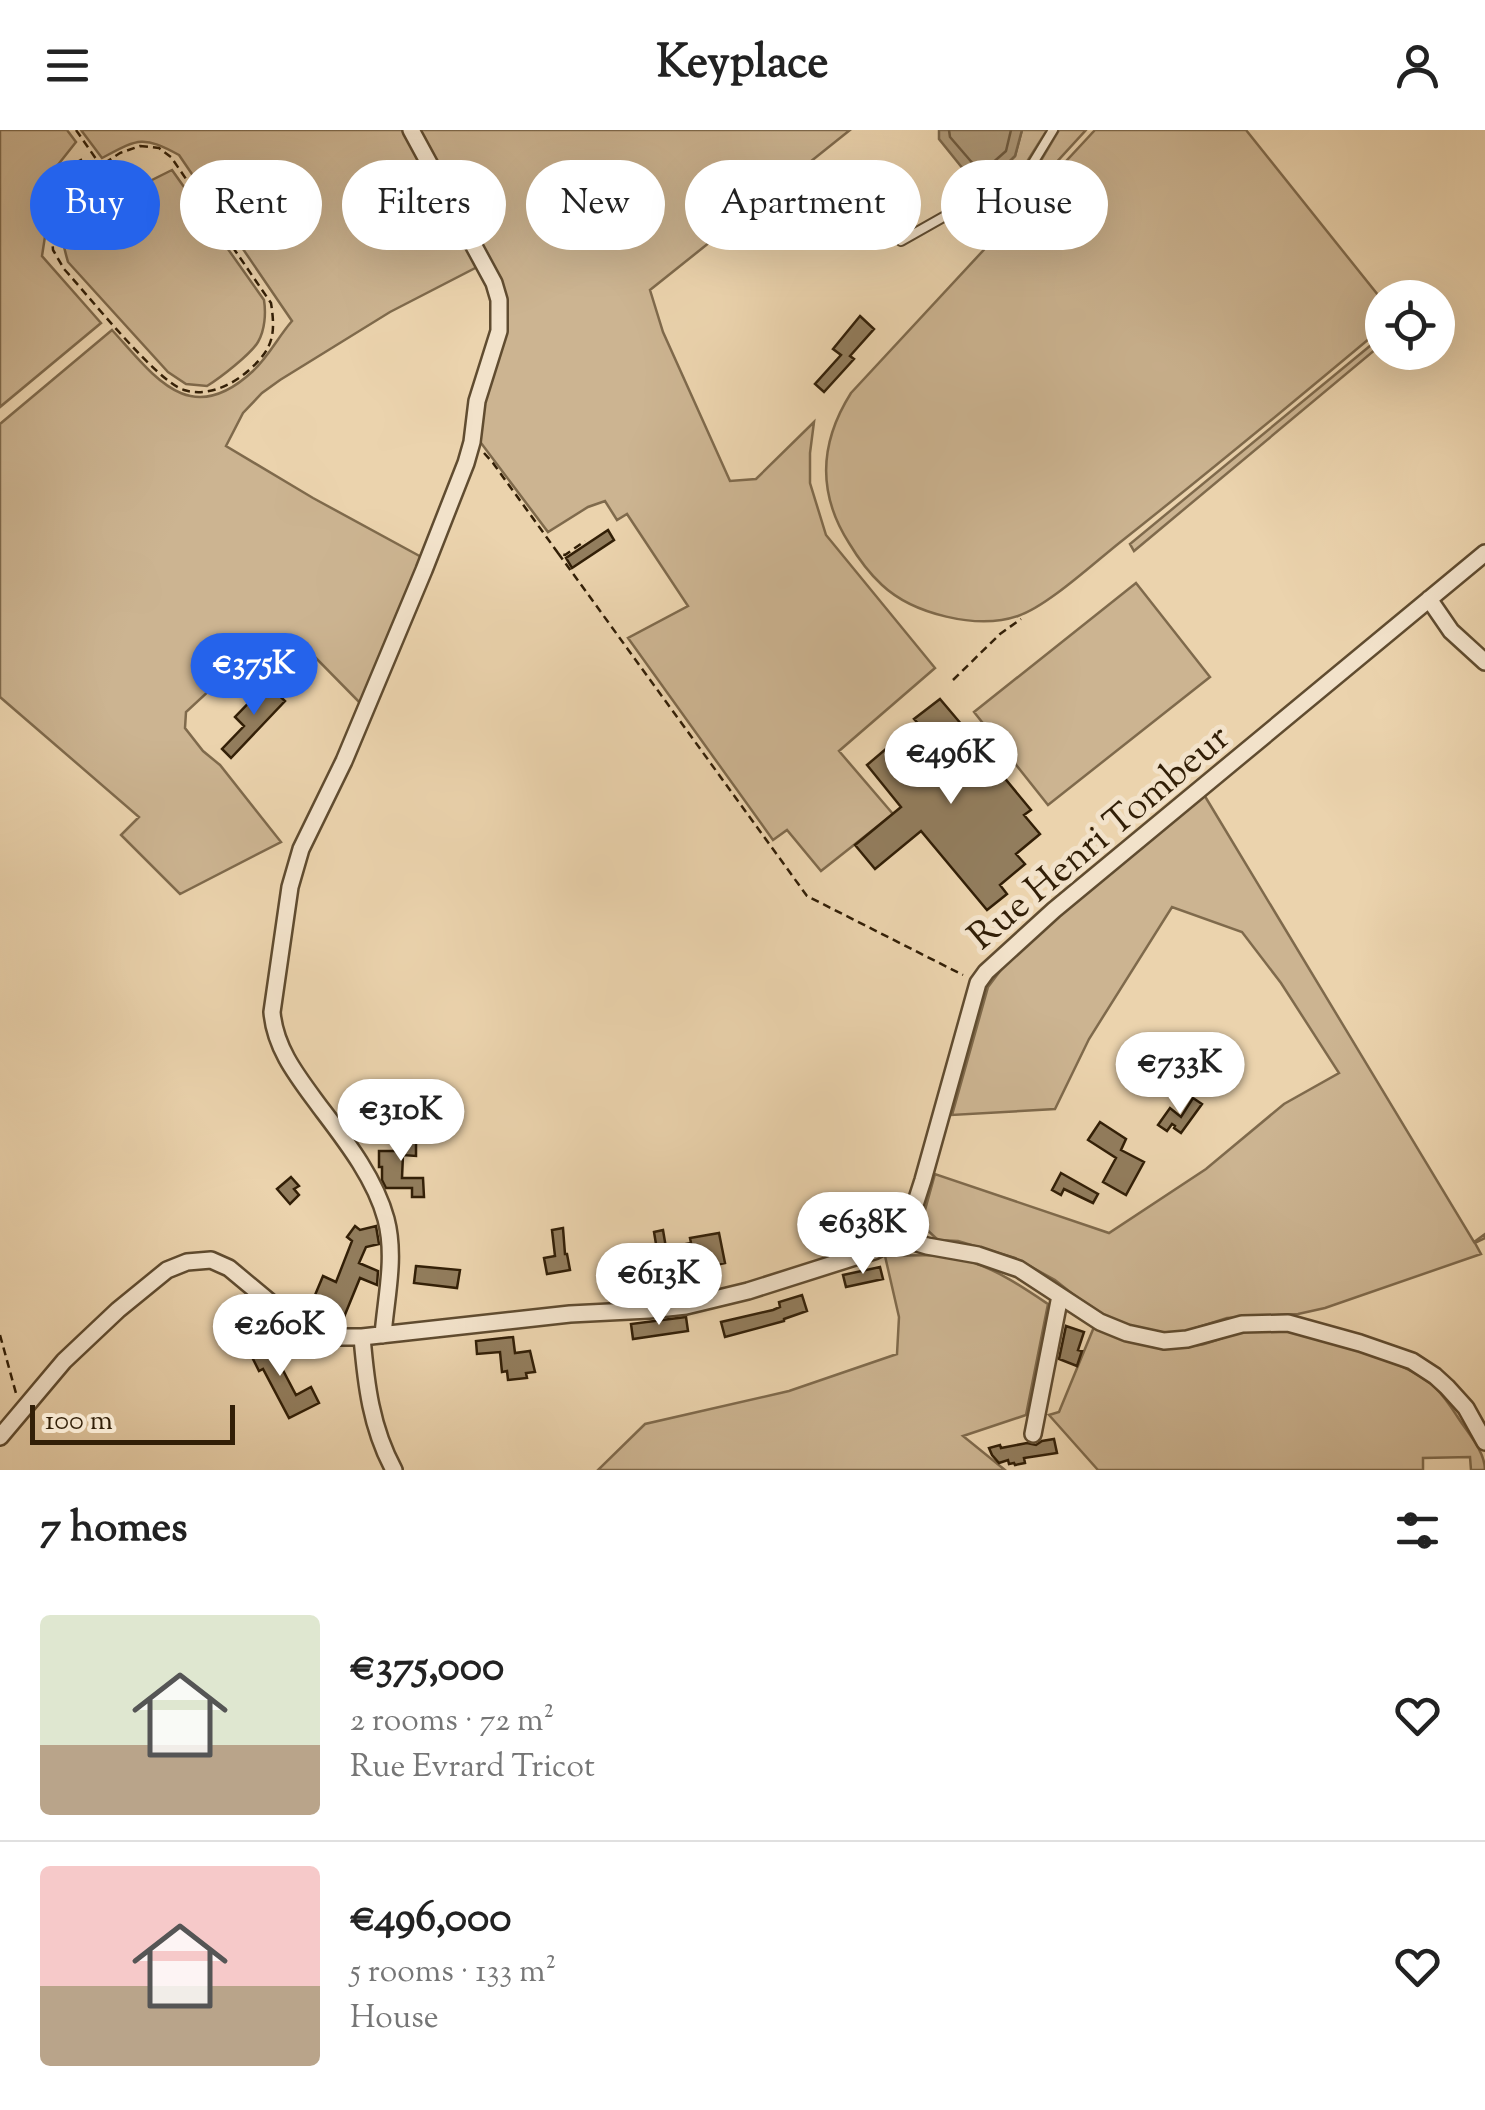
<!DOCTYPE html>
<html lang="en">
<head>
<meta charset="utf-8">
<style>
  body { margin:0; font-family:"Sorts Mill Goudy",serif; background:#f6f6f6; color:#222; height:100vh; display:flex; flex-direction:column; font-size:38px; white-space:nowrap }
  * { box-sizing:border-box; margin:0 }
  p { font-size:32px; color:#767676 }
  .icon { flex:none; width:55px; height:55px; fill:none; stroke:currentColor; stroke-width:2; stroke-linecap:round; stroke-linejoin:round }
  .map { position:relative; height:1340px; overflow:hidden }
  .panel { display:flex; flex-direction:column; background:#fff; flex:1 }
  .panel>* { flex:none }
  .top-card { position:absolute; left:30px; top:30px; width:1425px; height:90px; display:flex; gap:20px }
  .buttons { position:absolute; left:1365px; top:150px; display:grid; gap:20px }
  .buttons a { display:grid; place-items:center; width:90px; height:90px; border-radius:50%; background:#fff; box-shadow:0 10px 40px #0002; font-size:50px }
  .scale { position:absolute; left:30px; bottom:25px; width:205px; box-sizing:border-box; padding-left:10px; border:5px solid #321f07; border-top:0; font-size:28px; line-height:35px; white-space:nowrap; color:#321f07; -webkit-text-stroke:8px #f2e2ca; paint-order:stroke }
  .price { position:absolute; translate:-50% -85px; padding:0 22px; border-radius:35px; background:#fff; color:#222; font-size:32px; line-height:65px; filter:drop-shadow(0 2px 5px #0008) }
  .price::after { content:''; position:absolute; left:50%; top:60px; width:30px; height:22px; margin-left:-15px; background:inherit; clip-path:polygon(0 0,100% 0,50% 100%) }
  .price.selected { background:#2563eb; color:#fff }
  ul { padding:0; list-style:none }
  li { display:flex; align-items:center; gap:30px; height:250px; padding:0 40px }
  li+li { border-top:2px solid #e0e0e0 }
  li span { display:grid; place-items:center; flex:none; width:280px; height:200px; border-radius:10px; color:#555 }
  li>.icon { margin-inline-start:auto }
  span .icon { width:120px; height:120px; fill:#fffc; stroke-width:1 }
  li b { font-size:42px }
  h2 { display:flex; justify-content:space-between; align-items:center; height:120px; padding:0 40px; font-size:42px }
  .pill { padding:0 35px; border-radius:45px; background:#fff; box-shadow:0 10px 40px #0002; font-size:35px; line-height:90px }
  .pill.selected { background:#2563eb; color:#fff }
  header { display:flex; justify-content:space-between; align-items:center; height:130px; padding:0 40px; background:#fff; font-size:45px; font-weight:700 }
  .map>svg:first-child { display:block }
</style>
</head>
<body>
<header><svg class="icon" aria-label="menu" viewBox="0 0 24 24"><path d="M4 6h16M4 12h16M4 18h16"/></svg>Keyplace<svg class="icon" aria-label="person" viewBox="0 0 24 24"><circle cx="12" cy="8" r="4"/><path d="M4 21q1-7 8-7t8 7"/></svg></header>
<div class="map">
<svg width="1485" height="1340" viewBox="0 0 1485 1340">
  <rect width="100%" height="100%" fill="#ebd3ad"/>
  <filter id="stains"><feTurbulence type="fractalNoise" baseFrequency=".002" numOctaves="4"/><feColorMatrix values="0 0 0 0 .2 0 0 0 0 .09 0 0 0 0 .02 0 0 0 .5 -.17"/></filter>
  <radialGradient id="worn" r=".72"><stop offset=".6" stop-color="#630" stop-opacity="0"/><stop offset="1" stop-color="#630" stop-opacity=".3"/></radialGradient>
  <!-- green -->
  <path fill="#ccb491" stroke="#7f6a4c" stroke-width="2.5" d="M0,0H67L76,12L57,36L62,55L52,61L42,126L101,193L0,277Z
    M81,0H403L440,75L479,136L390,182L280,250L262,263L243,283L226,316L313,368L425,429L363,576L313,525L261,526L227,544L186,582L185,598L203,621L220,635L281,712L180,764L121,705L139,687L0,567V294L112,200C155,247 190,300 253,241C269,226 278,207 292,191L179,25C142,5 138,9 102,28Z
    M416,0H850L650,160L663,202L730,351L756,349L814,292L810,323V353L826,405L935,538L839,621L893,684L821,741L787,700L773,710L628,508L688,476L627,384L617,390L605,371L588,377L548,402L475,305L505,184Z
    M1022,0H1047L1018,46L982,66L980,60L1015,26Z
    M1059,0H1086L1010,83L989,70L1027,54Z
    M1095,0H1246L1382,170V198C1296,270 1210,341 1123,410C1096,431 1048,476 1018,486C977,500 913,484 882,455C869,443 858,428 849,413C817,363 820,312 851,263Z
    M172,40L264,170C266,183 265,200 258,212C251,224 220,248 207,256L186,254L168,242L68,132C61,107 53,82 74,61L87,86L117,71L116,68Z
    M1382,206V214L1134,421L1130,414Z
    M1136,453L1210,547L1048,675L974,582Z
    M1203,663L1474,1112L1485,1104V1108L1475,1113L1481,1124L1325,1178L1298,1184L1227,1188L1183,1202L1151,1203L1103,1188L1055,1150L1015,1128L958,1111L938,1110L925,1098V1080L935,1044L1109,1103L1206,1039L1284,974L1339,943L1281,853L1242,802L1172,777L1089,909L1055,979L952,985L988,857L1009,829Z
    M885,1126C913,1126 946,1122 972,1132C999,1141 1024,1158 1048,1174L1026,1285L963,1306L1005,1340H598L645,1294L789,1261L897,1224L899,1187Z
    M1094,1197C1132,1214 1157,1222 1199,1215C1216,1212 1233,1202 1251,1200C1263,1199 1278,1198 1290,1200C1324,1207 1400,1230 1427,1251C1439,1259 1449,1274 1457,1286C1467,1302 1485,1321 1485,1340H1471L1470,1327L1423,1328V1340H1098L1049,1285L1059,1282Z"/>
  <!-- water -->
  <path fill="#ac9675" stroke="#7b6649" stroke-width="2.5" d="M939,0H1022L1015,26L980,60L939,9Z"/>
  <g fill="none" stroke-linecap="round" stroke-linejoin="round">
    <!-- shore -->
    <path stroke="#6f5a3e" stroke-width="2.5" d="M949,0L950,7L981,43L1006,21L1011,0"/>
  </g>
  <!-- building -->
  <path fill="#927d5d" stroke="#321f07" stroke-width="2.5" d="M81,30L93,51L105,46L117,71L86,86L63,40Z
    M860,186L874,199L850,226L854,229L824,262L815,254L841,225L833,219Z
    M608,400L614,410L572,438L566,428Z
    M267,554L285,571L231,628L222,619L244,596L235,587Z
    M940,569L962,595L953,602L985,640L993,634L1031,680L1024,685L1040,704L1016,724L1025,734L1000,755L1007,764L987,780L921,701L875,739L855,715L901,677L867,635L900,607L906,614L923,599L914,589Z
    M1193,968L1202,974L1181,1003L1174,998L1175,996L1172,994L1167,1001L1158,995L1170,978L1181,987Z
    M1100,992L1126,1009L1121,1020L1144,1032L1126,1065L1103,1052L1116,1028L1088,1010Z
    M400,996L416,997V1026L403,1025L402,1048H423L424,1067H412V1058H386L382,1050V1037H379V1021H399Z
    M1061,1043L1098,1064L1093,1073L1064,1059L1061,1065L1052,1060Z
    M291,1047L299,1056L294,1059L299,1065L290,1074L277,1059Z
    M355,1096L360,1100L376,1096L379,1114L366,1117L359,1133L378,1141L377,1155L360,1148L344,1187L333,1182L336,1174L315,1165L323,1146L336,1152L352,1111L347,1107Z
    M563,1098L565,1124H567L570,1140L547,1144L544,1128L555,1126L552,1100Z
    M663,1100L666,1118L691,1113L690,1108L719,1103L725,1133L711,1136L710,1133L695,1136L692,1124L669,1128L671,1142L646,1147L643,1129L658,1126L654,1102Z
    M416,1136L460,1140L457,1158L414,1153Z
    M880,1137L883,1149L846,1157L843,1145Z
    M802,1165L807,1181L784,1189V1191L725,1207L721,1192L773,1180L780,1177L779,1172Z
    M686,1187L688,1201L633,1209L631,1194Z
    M1066,1196L1084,1202L1078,1220L1082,1221L1077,1236L1059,1229Z
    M265,1206L296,1265L311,1257L319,1273L289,1288L263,1239L259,1241L246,1215Z
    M513,1207L515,1223L530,1221L535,1242L526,1243L527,1248L508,1250L507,1241L502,1242L500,1222L477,1224L476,1211Z
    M1054,1309L1057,1323L1024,1328L1025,1333L1015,1335L1014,1333L1009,1334L1008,1330L999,1333L992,1325L989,1318L1000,1315L1001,1318L1027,1313L1036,1315L1042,1311Z"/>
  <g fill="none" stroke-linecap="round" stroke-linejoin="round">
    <defs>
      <path id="service" d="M901,111L954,81L1022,51L1053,0"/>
      <path id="minor" d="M1429,469L1451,501L1485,532
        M900,1108L927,1116L978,1125L1019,1139L1100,1192L1127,1203L1164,1211L1187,1209L1242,1194L1288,1193L1360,1213L1412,1231L1435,1246L1447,1257L1466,1278L1485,1312
        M383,1205C386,1167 396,1127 386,1089C375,1048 345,1010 320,977C298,947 275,919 272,882L290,757L301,719L344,631L424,440L466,333L472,312L477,271L499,201V170L494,153L411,0
        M362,1207C366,1254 371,1298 394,1340
        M1033,1304L1060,1166
        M0,1307L64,1231L118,1180L167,1140L187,1132L211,1130L229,1138L289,1188L305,1197L342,1207H362L570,1184L649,1180L686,1176L748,1161L874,1121L900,1108L912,1084L923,1050L978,853L986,842L1054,780L1485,423"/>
    </defs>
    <!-- service casing -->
    <use href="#service" stroke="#604c30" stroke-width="12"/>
    <!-- minor casing -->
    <use href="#minor" stroke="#604c30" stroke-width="20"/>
    <!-- path -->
    <path stroke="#321f07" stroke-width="2.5" stroke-dasharray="8 5" stroke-linecap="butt" d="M76,0L101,36
      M140,16L159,18L171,27L271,173C276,205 273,219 248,241C231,256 206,267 184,260C157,252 87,164 64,139L53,120L51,91L59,63L120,23Z
      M484,323L493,333L558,423L565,425L585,411
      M558,423L807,766L963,845
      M953,550L1000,504L1021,489
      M0,1205L17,1267"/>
    <!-- service -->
    <use href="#service" stroke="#f2e2ca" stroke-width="8"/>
    <!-- minor -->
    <use href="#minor" stroke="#f2e2ca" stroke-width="15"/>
  </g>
  <g text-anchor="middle" stroke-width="10" stroke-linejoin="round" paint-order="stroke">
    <!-- street labels -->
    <g font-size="38" fill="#321f07" stroke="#f2e2ca">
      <text transform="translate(1098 706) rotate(-40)" y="13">Rue Henri Tombeur</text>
    </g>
  </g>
  <rect width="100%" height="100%" filter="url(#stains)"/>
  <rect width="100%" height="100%" fill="url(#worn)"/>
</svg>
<div class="buttons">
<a><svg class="icon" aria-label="locate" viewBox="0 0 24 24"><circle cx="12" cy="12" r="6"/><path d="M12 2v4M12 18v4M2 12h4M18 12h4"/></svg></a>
</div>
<div class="scale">100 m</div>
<b class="price selected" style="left:254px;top:588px">€375K</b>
<b class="price" style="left:951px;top:677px">€496K</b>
<b class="price" style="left:1180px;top:987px">€733K</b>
<b class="price" style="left:401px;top:1034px">€310K</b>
<b class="price" style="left:863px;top:1147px">€638K</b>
<b class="price" style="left:659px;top:1198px">€613K</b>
<b class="price" style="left:280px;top:1249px">€260K</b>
<div class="top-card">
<a class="pill selected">Buy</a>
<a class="pill">Rent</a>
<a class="pill">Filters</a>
<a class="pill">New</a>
<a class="pill">Apartment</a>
<a class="pill">House</a>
</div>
</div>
<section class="panel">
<h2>7 homes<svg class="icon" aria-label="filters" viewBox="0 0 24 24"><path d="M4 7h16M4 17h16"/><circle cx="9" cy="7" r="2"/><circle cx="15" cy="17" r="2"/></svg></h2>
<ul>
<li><span style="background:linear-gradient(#dfe7d0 65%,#b9a48a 0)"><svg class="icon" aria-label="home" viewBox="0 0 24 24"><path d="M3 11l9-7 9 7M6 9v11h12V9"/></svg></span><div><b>€375,000</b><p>2 rooms · 72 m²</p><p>Rue Evrard Tricot</p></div><svg class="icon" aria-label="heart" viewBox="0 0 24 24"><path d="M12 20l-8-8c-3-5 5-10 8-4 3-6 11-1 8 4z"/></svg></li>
<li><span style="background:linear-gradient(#f6c9c9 60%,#b9a48a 0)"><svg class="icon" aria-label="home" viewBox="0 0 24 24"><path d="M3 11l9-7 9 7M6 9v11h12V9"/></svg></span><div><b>€496,000</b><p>5 rooms · 133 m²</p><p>House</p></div><svg class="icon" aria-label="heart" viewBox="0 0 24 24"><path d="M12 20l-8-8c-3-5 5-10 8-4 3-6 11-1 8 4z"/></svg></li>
</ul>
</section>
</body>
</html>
